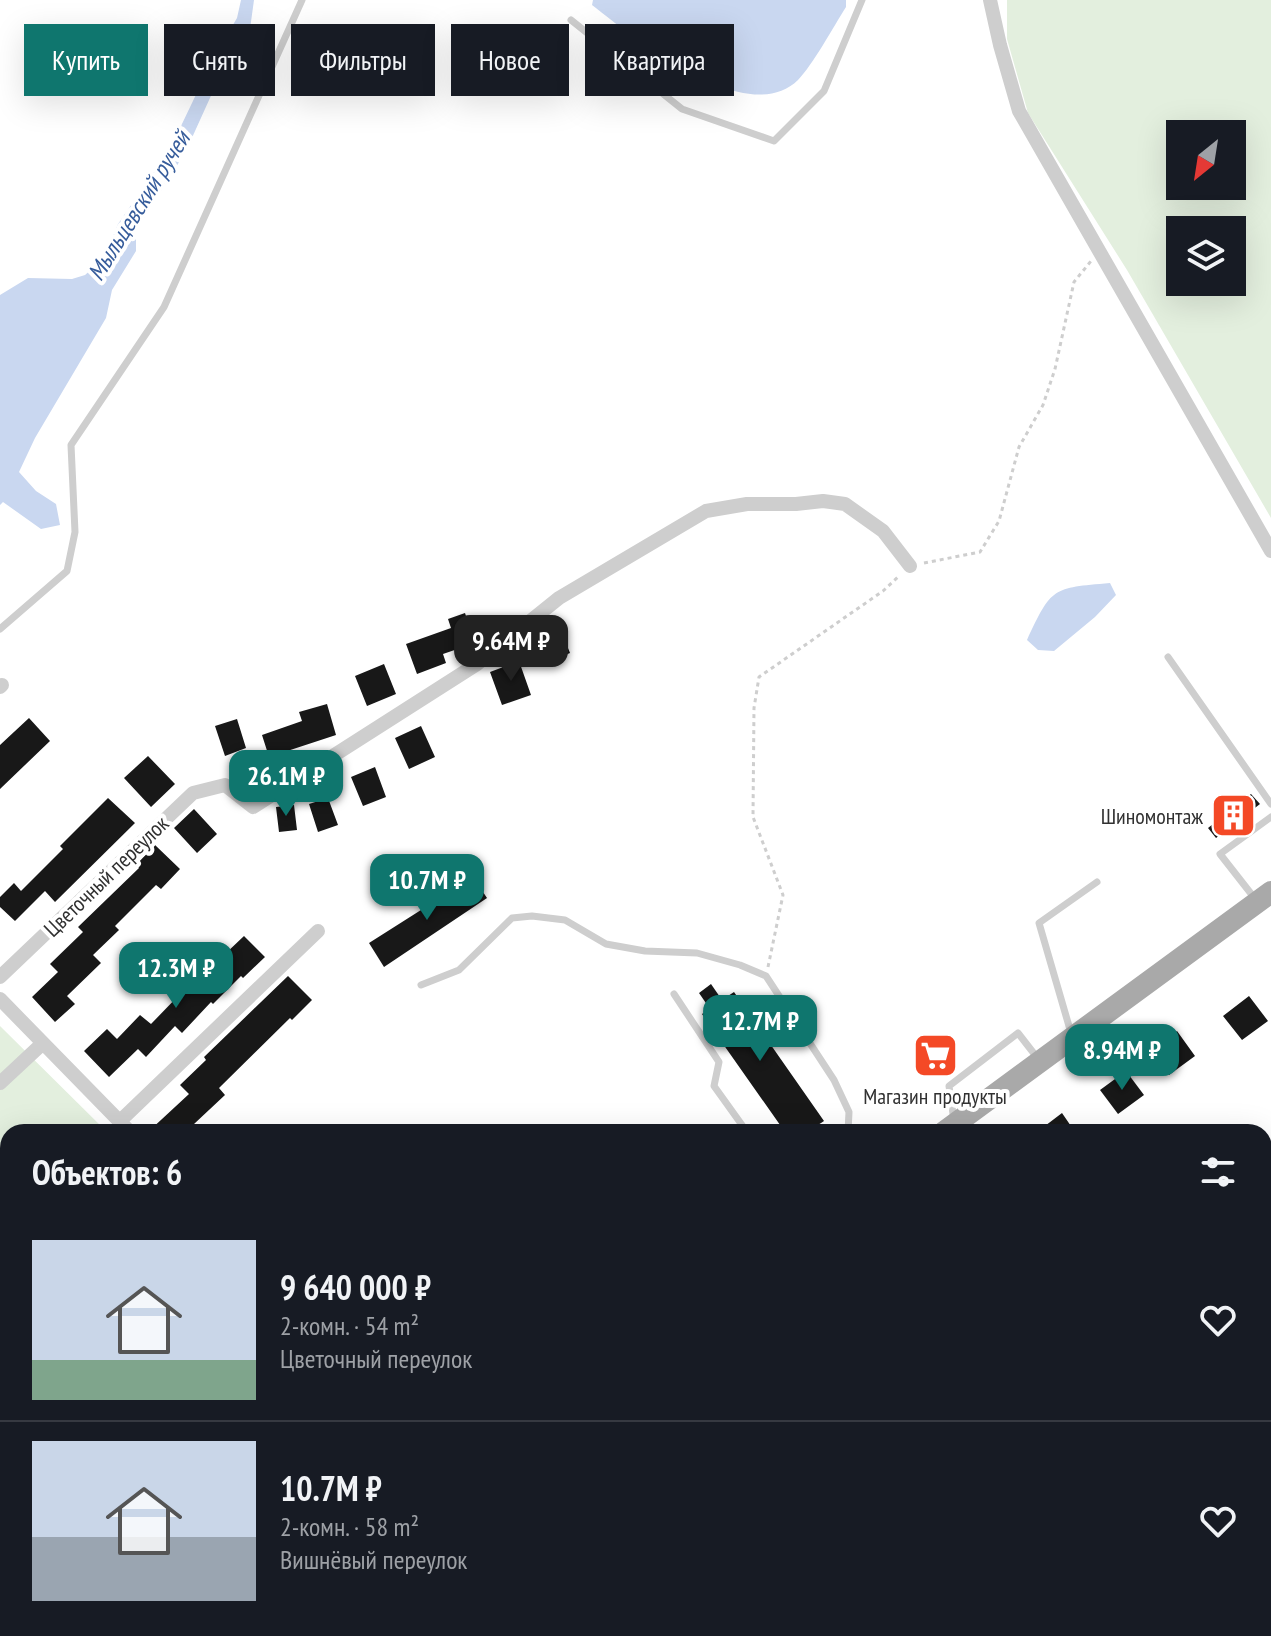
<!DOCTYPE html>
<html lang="ru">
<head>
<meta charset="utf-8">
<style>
  body { margin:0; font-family:"PT Sans Narrow",sans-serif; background:#20242c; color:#f1f3f6; height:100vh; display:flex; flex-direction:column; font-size:30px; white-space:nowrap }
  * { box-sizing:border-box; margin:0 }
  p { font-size:26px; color:#9ea1a6 }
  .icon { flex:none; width:44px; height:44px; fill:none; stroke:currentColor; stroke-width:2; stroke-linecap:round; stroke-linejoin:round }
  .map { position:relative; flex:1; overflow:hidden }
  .details { position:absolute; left:0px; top:1124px; width:1272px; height:512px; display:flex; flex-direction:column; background:#171b24; border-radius:24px 24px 0 0; box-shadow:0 8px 32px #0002 }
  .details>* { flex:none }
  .hud { position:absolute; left:24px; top:24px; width:800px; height:72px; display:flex; gap:16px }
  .needle { width:52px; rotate:210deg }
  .tools { position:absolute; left:1166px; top:120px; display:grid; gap:16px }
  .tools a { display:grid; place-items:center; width:80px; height:80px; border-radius:0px; background:#171b24; box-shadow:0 8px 32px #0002; font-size:40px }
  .price { position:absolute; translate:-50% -68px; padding:0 18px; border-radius:16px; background:#0f766e; color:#fff; font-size:26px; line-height:52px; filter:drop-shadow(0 2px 4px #0008) }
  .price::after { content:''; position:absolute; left:50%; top:48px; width:24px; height:18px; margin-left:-12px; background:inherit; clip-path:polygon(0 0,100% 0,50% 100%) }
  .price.on { background:#222; color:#fff }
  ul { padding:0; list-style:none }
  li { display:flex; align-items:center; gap:24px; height:200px; padding:0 32px }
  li+li { border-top:2px solid #363941 }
  li span { display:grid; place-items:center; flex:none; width:224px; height:160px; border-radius:0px; color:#555 }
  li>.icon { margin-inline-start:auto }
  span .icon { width:96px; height:96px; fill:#fffc; stroke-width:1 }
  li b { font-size:34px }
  h2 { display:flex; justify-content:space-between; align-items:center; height:96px; padding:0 32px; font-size:34px }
  .pill { padding:0 28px; border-radius:0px; background:#171b24; box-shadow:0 8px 32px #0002; font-size:28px; line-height:72px }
  .pill.on { background:#0f766e; color:#fff }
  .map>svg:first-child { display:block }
</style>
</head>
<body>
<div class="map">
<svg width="1271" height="1636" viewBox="0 0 1271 1636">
  <rect width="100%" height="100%" fill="#fff"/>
  <!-- green -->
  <path fill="#e3efde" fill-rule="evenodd" d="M1007,0H1271V518L1127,270L1028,113L1007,39ZM1180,134H1232V186H1180ZM1180,230H1232V282H1180Z
    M0,1026L107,1132H8V1219L0,1226Z
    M1271,1308V1636H1223L1218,1628H1264V1311Z"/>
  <!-- water -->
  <path fill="#c9d7f0" d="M241,0H254L250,29L219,78L186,151L136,231V251L112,290L106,318L35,438L19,472L36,491L56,504L60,525L41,529L3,502L0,505V295L28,278L72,279L85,275L104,258L118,224L170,149L214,57L237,18Z
    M593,0H846V7C834,26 812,66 798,80C747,130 634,38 592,5Z
    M1110,583L1116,595L1095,617L1054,651L1038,650L1027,640C1052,587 1052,588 1110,583Z"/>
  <!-- building -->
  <path fill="#181818" d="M465,613L475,643L443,654L446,663L417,674L406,644L451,628L448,619Z
    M562,633L570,653L553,660L545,640Z
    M519,661L531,695L502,705L490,672Z
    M384,664L396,694L367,706L355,676Z
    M327,704L336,735L269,757L262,735L302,721L299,712Z
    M29,718L50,741L0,789V745Z
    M237,719L246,748L225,756L215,726Z
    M421,726L435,757L409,769L395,738Z
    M148,756L175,784L151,807L124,778Z
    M375,767L386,797L363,806L351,777Z
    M1251,794L1260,804L1216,838L1208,828Z
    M108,798L135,823L55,902L45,891L15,921L0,907V897L14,883L21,891L63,849L60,846Z
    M328,798L338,825L318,832L309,804Z
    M294,805L297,830L279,832L276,807Z
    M194,809L217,834L197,853L174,828Z
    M155,845L180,869L161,889L156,885L115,926L119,930L93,955L101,963L67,996L75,1004L55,1022L32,997L58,972L50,964L83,932L78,927L139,868L136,865Z
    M473,877L487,898L384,967L369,943Z
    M244,936L265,957L243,978L241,976L213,1004L211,1002L182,1033L175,1026L146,1057L138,1049L109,1077L84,1051L107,1029L117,1039L140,1015L151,1024L182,992L184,993Z
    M288,976L312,1000L292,1020L290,1018L219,1088L225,1095L194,1124L201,1132H148L189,1094L180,1085L206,1060L204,1057Z
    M711,984L722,1000L734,992L824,1121L815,1127L818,1132H785L702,1014L710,1009L699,993Z
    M1249,996L1268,1021L1242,1040L1223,1016Z
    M1177,1031L1195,1056L1169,1075L1151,1050Z
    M938,1043L948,1054L931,1068L922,1057Z
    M1126,1071L1144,1095L1118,1114L1100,1090Z
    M1062,1113L1075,1132H1037Z"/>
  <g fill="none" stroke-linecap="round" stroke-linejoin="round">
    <!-- path -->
    <path stroke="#cecece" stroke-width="3" stroke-dasharray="4 4" stroke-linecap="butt" d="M924,563L980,552L999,521L1019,447L1043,405L1055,369L1074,282L1091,261
      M768,967L783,895L753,817L754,708L759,677L883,591L900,575"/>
    <!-- lane -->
    <path stroke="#cecece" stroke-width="7" d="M571,20L682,109L774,141L824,91L862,0
      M0,629L67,571L75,532L71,445L164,307L302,0
      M1168,657L1271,804
      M1256,900L1220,854L1271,817
      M421,985L459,970L512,918L532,916L565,920L606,944L645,951L697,953L740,965L766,976L834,1080L849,1112L848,1132
      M674,994L719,1062L714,1086L747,1132
      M1071,1033L1039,923L1097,882
      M954,1121L949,1086L1018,1033L1039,1060
      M1264,1322L1271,1319
      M1264,1334L1271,1346
      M5,1382L8,1391
      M0,1504L8,1510
      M1264,1593L1271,1605
      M97,1628L102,1636
      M873,1628L877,1633L875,1636
      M111,1636L115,1628
      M128,1636L131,1628"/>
    <!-- street -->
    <path stroke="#cecece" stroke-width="14" d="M990,0L1000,45L1019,111L1271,551
      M0,687L2,685
      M0,977L193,793L225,785L253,807L477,664L559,598L706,511L747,504H796L823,501L845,504L883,531L910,566
      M0,999L130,1132
      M0,1083L43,1043
      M120,1121L318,931
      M917,1628L922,1636"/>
    <!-- primary -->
    <path stroke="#a9a9a9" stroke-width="22" d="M944,1132L1271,892
      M279,1636L287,1628"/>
  </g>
  <!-- icons -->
  <defs>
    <symbol id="building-square" viewBox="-11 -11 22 22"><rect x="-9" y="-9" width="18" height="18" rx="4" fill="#f44926" stroke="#fff"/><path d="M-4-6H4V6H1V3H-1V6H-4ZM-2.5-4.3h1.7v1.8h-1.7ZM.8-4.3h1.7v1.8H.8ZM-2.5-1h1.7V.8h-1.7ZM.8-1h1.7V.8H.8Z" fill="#fff"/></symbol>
    <symbol id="supermarket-square" viewBox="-11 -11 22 22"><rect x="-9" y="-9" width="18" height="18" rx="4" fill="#f44926" stroke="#fff"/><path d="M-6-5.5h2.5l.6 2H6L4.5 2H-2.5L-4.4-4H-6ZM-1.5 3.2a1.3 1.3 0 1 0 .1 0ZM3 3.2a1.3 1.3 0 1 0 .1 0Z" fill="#fff"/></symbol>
  </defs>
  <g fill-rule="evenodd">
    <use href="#building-square" x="1208" y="790" width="51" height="51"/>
    <use href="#supermarket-square" x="910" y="1030" width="51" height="51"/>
  </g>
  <g text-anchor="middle" stroke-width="8" stroke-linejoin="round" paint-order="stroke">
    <!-- poi labels -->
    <g font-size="22" fill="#313131" stroke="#fff" text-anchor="end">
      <text x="1203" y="824">Шиномонтаж</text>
      <text x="935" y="1104" text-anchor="middle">Магазин продукты</text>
    </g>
    <!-- street labels -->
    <g font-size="22" fill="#313131" stroke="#fff">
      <text transform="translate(106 876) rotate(-44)" y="8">Цветочный переулок</text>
    </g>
    <!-- water labels -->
    <g font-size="24" font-style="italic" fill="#365c9b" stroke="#fff">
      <text transform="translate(139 206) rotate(-58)" y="8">Мыльцевский ручей</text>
    </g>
  </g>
</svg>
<div class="tools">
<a><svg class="needle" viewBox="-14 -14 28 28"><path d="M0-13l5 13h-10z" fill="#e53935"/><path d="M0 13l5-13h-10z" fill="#9ea1a6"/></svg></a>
<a><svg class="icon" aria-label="layers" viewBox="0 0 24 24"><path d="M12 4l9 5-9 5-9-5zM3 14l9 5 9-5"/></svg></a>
</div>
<b class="price on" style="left:511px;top:683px">9.64M ₽</b>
<b class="price" style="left:286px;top:818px">26.1M ₽</b>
<b class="price" style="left:427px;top:922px">10.7M ₽</b>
<b class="price" style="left:176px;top:1010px">12.3M ₽</b>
<b class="price" style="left:760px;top:1063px">12.7M ₽</b>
<b class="price" style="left:1122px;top:1092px">8.94M ₽</b>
<div class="hud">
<a class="pill on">Купить</a>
<a class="pill">Снять</a>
<a class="pill">Фильтры</a>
<a class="pill">Новое</a>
<a class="pill">Квартира</a>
</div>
<section class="details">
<h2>Объектов: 6<svg class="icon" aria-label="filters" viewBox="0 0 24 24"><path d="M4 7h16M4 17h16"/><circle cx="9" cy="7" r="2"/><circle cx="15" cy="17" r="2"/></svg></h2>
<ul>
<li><span style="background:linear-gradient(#c9d6e8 75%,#7fa58c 0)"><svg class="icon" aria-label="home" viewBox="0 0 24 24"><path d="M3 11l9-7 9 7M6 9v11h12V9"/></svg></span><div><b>9 640 000 ₽</b><p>2-комн. · 54 m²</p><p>Цветочный переулок</p></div><svg class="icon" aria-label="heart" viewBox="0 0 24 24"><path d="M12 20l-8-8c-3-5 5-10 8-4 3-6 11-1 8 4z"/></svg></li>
<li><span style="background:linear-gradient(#c9d6e8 60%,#9aa5b1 0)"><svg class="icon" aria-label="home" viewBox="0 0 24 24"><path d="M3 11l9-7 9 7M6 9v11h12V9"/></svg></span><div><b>10.7M ₽</b><p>2-комн. · 58 m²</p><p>Вишнёвый переулок</p></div><svg class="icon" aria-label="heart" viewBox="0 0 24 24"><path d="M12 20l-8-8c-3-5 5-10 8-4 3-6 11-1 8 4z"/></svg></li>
</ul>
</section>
</div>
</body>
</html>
